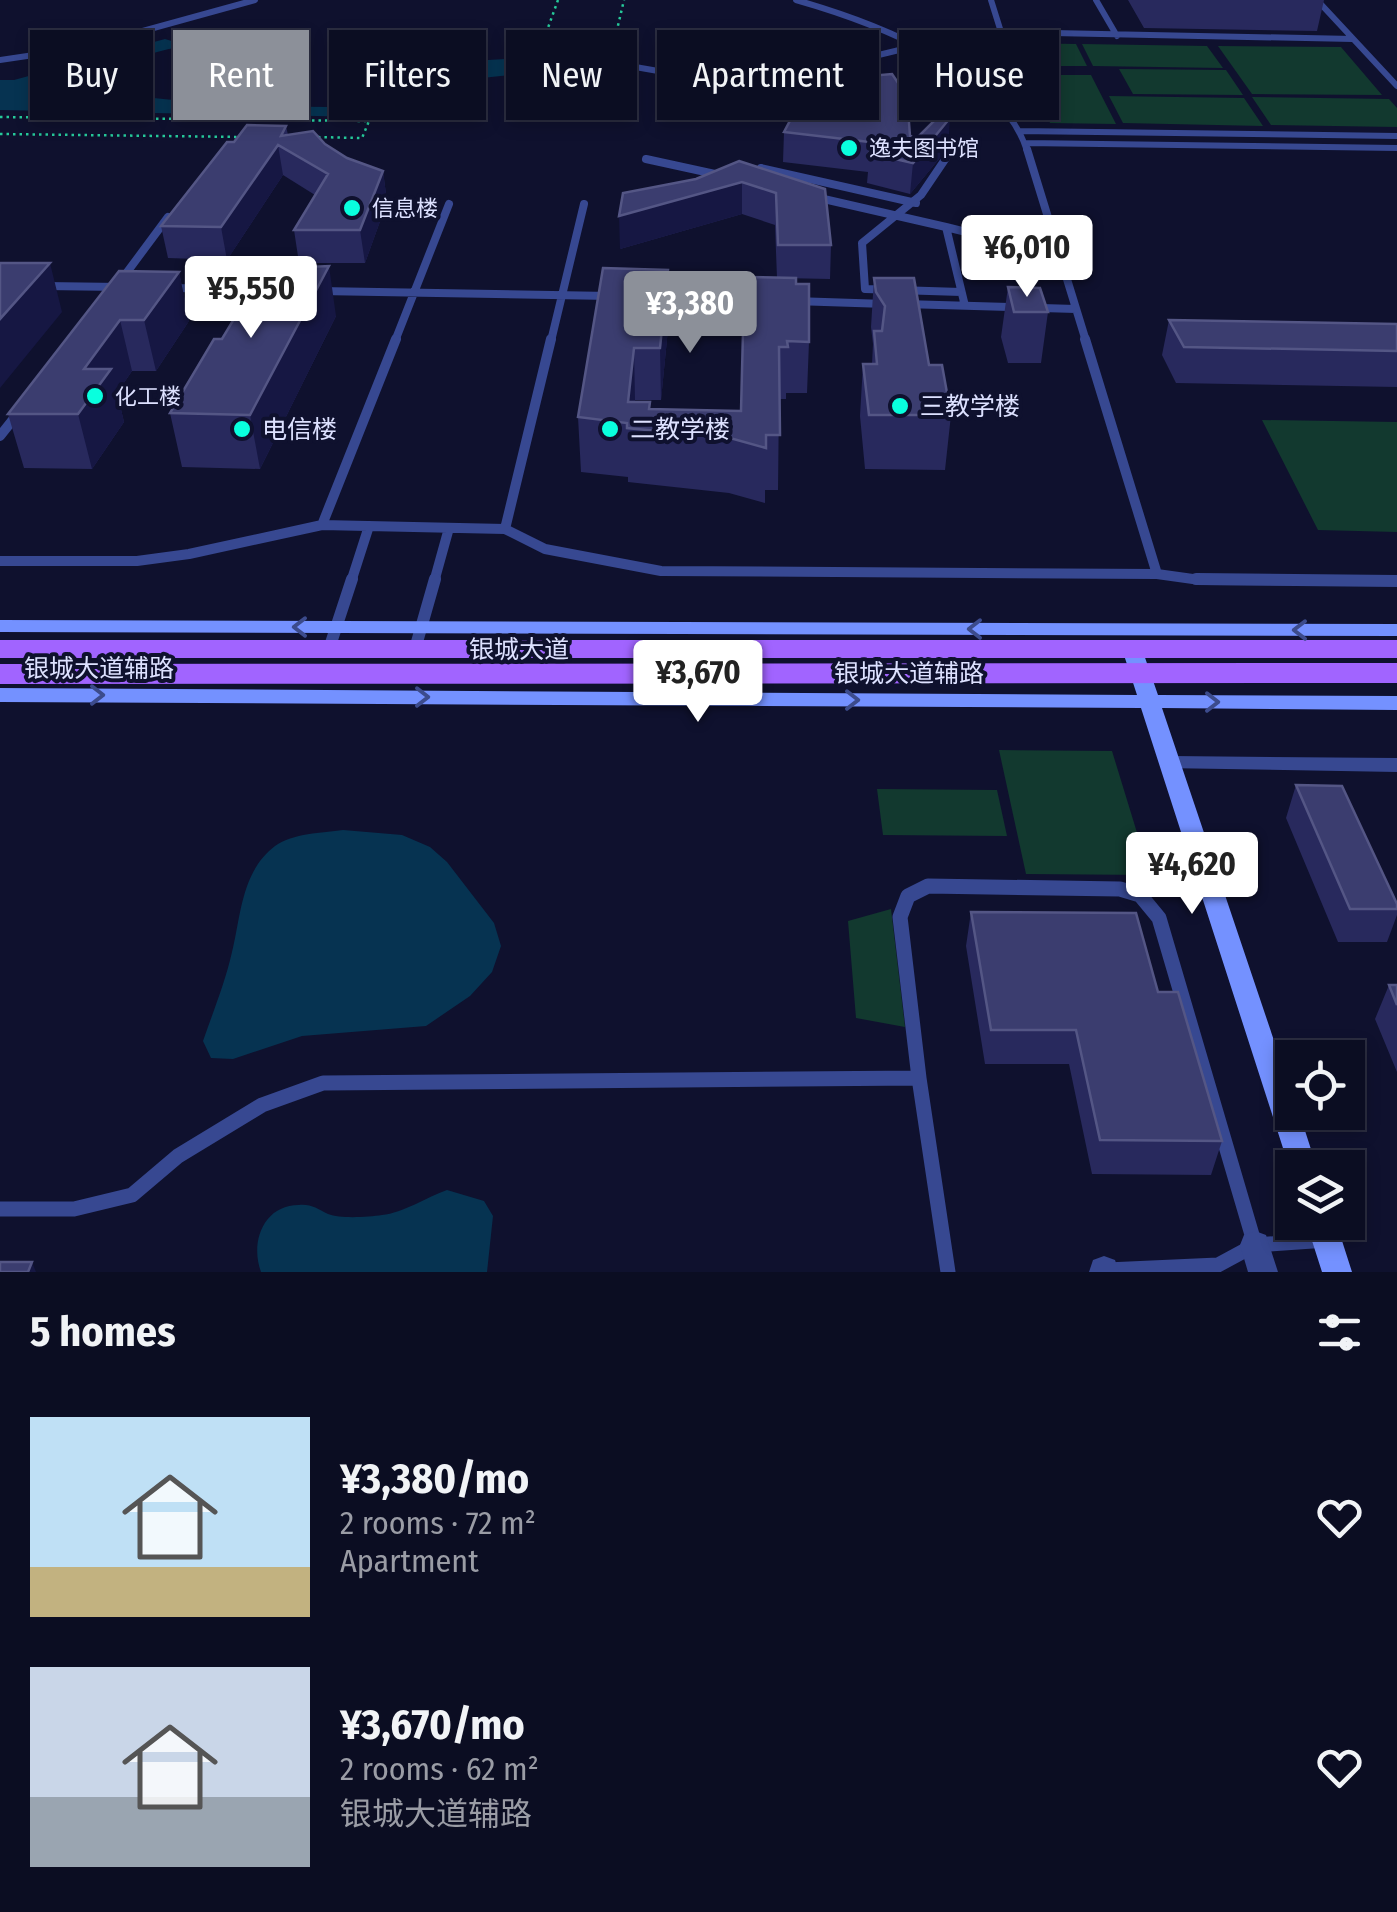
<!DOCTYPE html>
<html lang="en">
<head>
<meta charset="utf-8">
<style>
  body { margin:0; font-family:"Fira Sans Condensed","Noto Sans SC",sans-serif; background:#14162a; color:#f1f3f6; height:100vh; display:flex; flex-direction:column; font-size:38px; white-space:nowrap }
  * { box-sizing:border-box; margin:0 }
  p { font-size:32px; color:#9a9ca5 }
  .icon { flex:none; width:55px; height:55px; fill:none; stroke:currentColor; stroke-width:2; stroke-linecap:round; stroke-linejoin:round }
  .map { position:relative; height:1272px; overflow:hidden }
  .details { display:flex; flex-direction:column; background:#0b0d22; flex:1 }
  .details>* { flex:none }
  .hud { position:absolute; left:30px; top:30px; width:1338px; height:90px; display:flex; gap:20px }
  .buttons { position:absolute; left:1275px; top:1040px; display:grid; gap:20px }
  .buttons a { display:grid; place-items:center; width:90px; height:90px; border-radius:0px; background:#0b0d22; box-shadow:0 5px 15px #0003,0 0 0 2px #2b2d40; font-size:50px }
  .price { position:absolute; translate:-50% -85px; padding:0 22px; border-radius:10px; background:#fff; color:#222; font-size:32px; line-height:65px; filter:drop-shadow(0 2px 5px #0008) }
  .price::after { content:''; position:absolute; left:50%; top:60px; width:30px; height:22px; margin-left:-15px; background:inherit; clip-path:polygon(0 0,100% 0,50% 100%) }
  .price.active { background:#8c9099; color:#fff }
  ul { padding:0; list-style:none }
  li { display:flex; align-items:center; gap:30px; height:250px; padding:0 30px }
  li span { display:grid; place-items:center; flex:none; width:280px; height:200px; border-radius:0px; color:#555 }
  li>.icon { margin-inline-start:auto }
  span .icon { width:120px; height:120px; fill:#fffc; stroke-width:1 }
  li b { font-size:42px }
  h2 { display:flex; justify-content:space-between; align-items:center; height:120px; padding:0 30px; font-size:42px }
  .chip { padding:0 35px; border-radius:0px; background:#0b0d22; box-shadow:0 5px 15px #0003,0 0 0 2px #2b2d40; font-size:35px; line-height:90px }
  .chip.active { background:#8c9099; color:#fff }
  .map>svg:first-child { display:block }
</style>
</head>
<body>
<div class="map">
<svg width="1397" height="1272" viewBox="0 0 1397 1272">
  <rect width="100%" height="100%" fill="#0f112e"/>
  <!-- green -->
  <path fill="#12392f" d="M1014,43L1076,44L1087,66H1023Z
    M1082,44L1207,46L1223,68L1093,66Z
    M1218,46L1341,47L1382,95L1252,94Z
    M1119,69L1226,70L1243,95L1133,94Z
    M1027,75H1091L1116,124L1050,123Z
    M1109,96L1244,98L1263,126L1123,123Z
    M1252,97L1389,99L1397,108V127L1271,125Z
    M1262,420L1397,422V532L1318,530Z
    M999,750L1112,751L1150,875L1026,874Z
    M877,789L997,790L1007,836L883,835Z
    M891,909L905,1027L856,1018L848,921Z"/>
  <!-- water -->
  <path fill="#063351" d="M165,39L185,45C155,53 121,58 101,83L134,96L232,106L330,107L379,88L419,83L488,60L526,58L519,74L482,78L410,99L401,98L366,117L0,110V80H14Z
    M343,830L402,835L430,847L447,862L494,923L501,946L492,972L470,996L426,1026L302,1036L233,1059L211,1058L203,1041C213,1012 225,983 232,952C241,916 241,872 275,846C293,833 322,833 343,830Z
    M447,1190L484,1201L493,1216L487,1272H261C250,1243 263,1205 299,1205C312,1204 317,1209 328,1214C341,1219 368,1217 382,1215C403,1213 427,1197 447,1190Z"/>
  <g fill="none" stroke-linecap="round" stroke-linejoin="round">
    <!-- path -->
    <path stroke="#26ca9a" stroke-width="2.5" stroke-dasharray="2.5 4" stroke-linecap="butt" d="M558,0L531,75L606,77L607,71
      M612,51L624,0
      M0,117L369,121L362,138L313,137
      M0,134L242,137"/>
    <!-- lane-far4 -->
    <path stroke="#374891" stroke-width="6" d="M796,0C870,21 1002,69 1027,151
      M1096,0L1117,36
      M1317,0L1397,86
      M1001,32L1353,39
      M0,60L81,48L255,0
      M618,64L710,80L768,107L801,104
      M843,64L884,84
      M901,101L916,117
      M659,108L920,45L1001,32L991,0
      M1019,131L1397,136
      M1025,143L1397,148"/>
    <!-- lane-far3 -->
    <path stroke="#374891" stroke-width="8" d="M1027,149L1086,341
      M948,155L921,195L862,243L865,289L961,292
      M646,159L724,176
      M761,168L916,203
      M815,197L946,227L965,306
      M946,227L1027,247
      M119,283L168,217
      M44,286L121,287
      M169,288L241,289
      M319,291L611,296
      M654,297L761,300
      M794,301L886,304
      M904,304L1076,309
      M395,341L449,204
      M551,341L584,204"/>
    <!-- lane-far2 -->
    <path stroke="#374891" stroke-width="10" d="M1085,339L1157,574
      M0,436L19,412
      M322,525L396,339
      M505,529L551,339
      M0,561H137L189,554L322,525L505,529L545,549L661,571L1157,574L1200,580L1397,581
      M351,582L369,526
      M434,582L449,528"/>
    <!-- lane-far1 -->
    <path stroke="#374891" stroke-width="12" d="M1196,579L1397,581
      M329,649L352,579
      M415,649L435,579
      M926,887H988"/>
    <!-- lane -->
    <path stroke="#374891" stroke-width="15" d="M919,1078L900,917L908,896L928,886L1120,889L1140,895L1159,918L1255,1245
      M0,1209H74L132,1195L178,1156L262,1105L323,1083L919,1078L948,1272
      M1107,1270L1218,1265L1255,1245L1327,1240"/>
    <!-- street -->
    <path fill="#374891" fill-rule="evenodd" d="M1171,756L1397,758V772L1163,768L1160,763L1163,758Z
      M1255,1231L1266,1235L1278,1272H1248L1240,1245L1244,1235Z
      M1104,1256L1115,1260L1119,1272H1089L1093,1260Z"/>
    <!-- secondary -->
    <path fill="#7491ff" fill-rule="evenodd" d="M0,620L1397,624V636L0,632Z
      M1132,643L1142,649L1158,695L1397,696V710L1162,708L1292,1094V1112H1299L1317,1168H1292V1176L1141,708L0,702V688L1137,695L1122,649Z
      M1306,1222H1336L1352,1272H1322Z"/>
    <!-- primary -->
    <path fill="#a164ff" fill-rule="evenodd" d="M0,640H1397V658H0Z
      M1397,663V683L0,684V664Z"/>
  </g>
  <!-- wall -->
  <path fill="#28295d" d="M1128,0H1324L1317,31L1144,28Z
    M790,83L910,136L948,148L910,194L867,183L868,172L783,162L784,132L789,121Z
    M286,126L288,135L325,144L347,158L383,171L387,202L365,263H299L294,230L315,195L283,175L227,260L168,258L161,226L234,142Z
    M696,179L825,189L831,245L830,279L782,278L796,284L809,342L807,393H786V399H779L778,490H765V503L729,493L628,482V477L581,472L578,417L668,270L669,319L661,400H635V402L650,409L741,411L748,332L749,277L777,278L775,225L742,214L620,249Z
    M237,270L336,316L260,469L182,467L170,413L232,322L225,288Z
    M179,272L189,321L156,371H132L117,393L124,422L92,469L24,468L8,414Z
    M874,278L929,365L951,415L945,470L865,469L860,416L863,364H872L873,344L871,327Z
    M1008,287L1048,312L1041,363H1008L1001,337Z
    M1169,320L1397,324V387L1176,383L1162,355Z
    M1296,785L1397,904V915L1387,942H1338L1286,818Z
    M971,912L1158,992L1222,1141L1211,1175L1092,1174L1069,1064H985L966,946Z
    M1389,985H1397V1072L1375,1019Z"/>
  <!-- shaded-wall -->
  <path fill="#161743" d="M950,118L948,148L910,194L913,163Z
    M278,145L283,175L227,260L221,227Z
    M383,171L387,202L365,263L360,230Z
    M742,182V214L620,249L619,216Z
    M50,263L62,312L0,388V319Z
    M329,266L336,316L260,469L250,415Z
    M668,270L669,319L661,400L660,348Z
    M179,272L189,321L156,371L144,320Z
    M120,320L132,371L117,393L124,422L92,469L78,414L84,369Z
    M634,348L635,400L632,428L628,402Z
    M32,1262L36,1272H28Z"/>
  <!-- building -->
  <path fill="#3b3d6f" stroke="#545685" stroke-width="2.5" d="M892,74L907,96L910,136L918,137L943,112L950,118L913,163L869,153L878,143L784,132L793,115L790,83Z
    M247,125L286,126L281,136L313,131L325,144L347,158L383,171L360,230H294L328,174L278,145L221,227L161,226L227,142H234Z
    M739,161L825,189L831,245H778L776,193L742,182L619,216L623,193L696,179Z
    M0,263H50L0,319Z
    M329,266L250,415L170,413L214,339H222L252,289L225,288L237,270Z
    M603,268L668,270L660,348H634L628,402H650L649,409L741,411L743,332H749V277L796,278V284H809V342L787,341L788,347H779L780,435H766V448L730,438L627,428V423L578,417Z
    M119,271L179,272L144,320H120L84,369H111L78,414H8Z
    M874,278H914L929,365H942L951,415H869L863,364H877L874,331H882L885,306L876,292Z
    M1008,287L1040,288L1048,312H1014Z
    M1169,320L1397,324V351L1184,347Z
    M1296,785L1342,786L1397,904V909H1350Z
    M971,912L1136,913L1158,992H1178L1222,1141L1100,1140L1076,1030H991Z
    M1389,985H1397V1005Z
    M0,1262H32L28,1272H0Z"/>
  <!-- one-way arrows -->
  <defs><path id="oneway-chevron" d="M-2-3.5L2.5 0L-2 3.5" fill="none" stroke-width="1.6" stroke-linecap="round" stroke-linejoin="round" transform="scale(2.5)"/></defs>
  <g stroke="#3c4b8c">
    <use href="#oneway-chevron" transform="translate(300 627) rotate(-180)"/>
    <use href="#oneway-chevron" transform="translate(975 629) rotate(-180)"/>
    <use href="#oneway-chevron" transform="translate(1300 630) rotate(-180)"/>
    <use href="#oneway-chevron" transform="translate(97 695)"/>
    <use href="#oneway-chevron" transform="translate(422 697)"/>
    <use href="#oneway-chevron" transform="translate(852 700)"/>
    <use href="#oneway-chevron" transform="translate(1212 702)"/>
  </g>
  <!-- markers -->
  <g fill="#09ffde" stroke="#0f112e" stroke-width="4">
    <circle cx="849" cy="148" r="10"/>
    <circle cx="352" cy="208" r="10"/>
    <circle cx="95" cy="396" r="10"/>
    <circle cx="900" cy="406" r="10"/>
    <circle cx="242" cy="429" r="10"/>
    <circle cx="610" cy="429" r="10"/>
  </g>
  <g text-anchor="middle" stroke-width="8" stroke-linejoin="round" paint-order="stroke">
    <!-- far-poi labels -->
    <g font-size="22" fill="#dde1ff" stroke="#0f112e" text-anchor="start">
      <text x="869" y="156">逸夫图书馆</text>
      <text x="372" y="216">信息楼</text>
      <text x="115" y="404">化工楼</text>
    </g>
    <!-- poi labels -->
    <g font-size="25" fill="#dde1ff" stroke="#0f112e" text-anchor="start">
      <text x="920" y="415">三教学楼</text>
      <text x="262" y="438">电信楼</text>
      <text x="630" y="438">二教学楼</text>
    </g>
    <!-- street labels -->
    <g font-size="25" fill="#dde1ff" stroke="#0f112e">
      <text x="519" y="658">银城大道</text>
      <text x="99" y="677">银城大道辅路</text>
      <text x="909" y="682">银城大道辅路</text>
    </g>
  </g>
</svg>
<div class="buttons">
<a><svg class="icon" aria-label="locate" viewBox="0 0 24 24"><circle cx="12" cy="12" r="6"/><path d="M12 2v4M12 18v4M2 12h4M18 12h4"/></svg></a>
<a><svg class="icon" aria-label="layers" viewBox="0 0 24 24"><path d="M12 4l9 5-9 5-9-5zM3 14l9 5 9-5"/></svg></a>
</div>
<b class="price" style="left:1027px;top:300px">¥6,010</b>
<b class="price" style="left:251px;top:341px">¥5,550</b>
<b class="price active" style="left:690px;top:356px">¥3,380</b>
<b class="price" style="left:698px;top:725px">¥3,670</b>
<b class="price" style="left:1192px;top:917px">¥4,620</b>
<div class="hud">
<a class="chip">Buy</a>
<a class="chip active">Rent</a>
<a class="chip">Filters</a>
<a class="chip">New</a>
<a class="chip">Apartment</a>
<a class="chip">House</a>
</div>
</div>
<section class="details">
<h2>5 homes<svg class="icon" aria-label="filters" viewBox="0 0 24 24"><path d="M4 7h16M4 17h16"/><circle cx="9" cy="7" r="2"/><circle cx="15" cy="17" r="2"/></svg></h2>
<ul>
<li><span style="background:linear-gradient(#bfe0f5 75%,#c2b280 0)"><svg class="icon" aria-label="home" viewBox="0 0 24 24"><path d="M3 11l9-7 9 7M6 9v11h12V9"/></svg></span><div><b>¥3,380/mo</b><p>2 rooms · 72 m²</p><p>Apartment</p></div><svg class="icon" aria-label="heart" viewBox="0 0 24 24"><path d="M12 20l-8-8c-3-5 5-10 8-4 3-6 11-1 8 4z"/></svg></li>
<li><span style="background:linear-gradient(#c9d6e8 65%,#9aa5b1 0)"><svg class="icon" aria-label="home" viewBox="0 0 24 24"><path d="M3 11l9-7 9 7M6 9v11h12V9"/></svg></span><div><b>¥3,670/mo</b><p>2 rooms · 62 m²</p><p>银城大道辅路</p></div><svg class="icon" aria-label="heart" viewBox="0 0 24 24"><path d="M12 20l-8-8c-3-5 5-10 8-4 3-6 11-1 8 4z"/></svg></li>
</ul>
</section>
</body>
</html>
